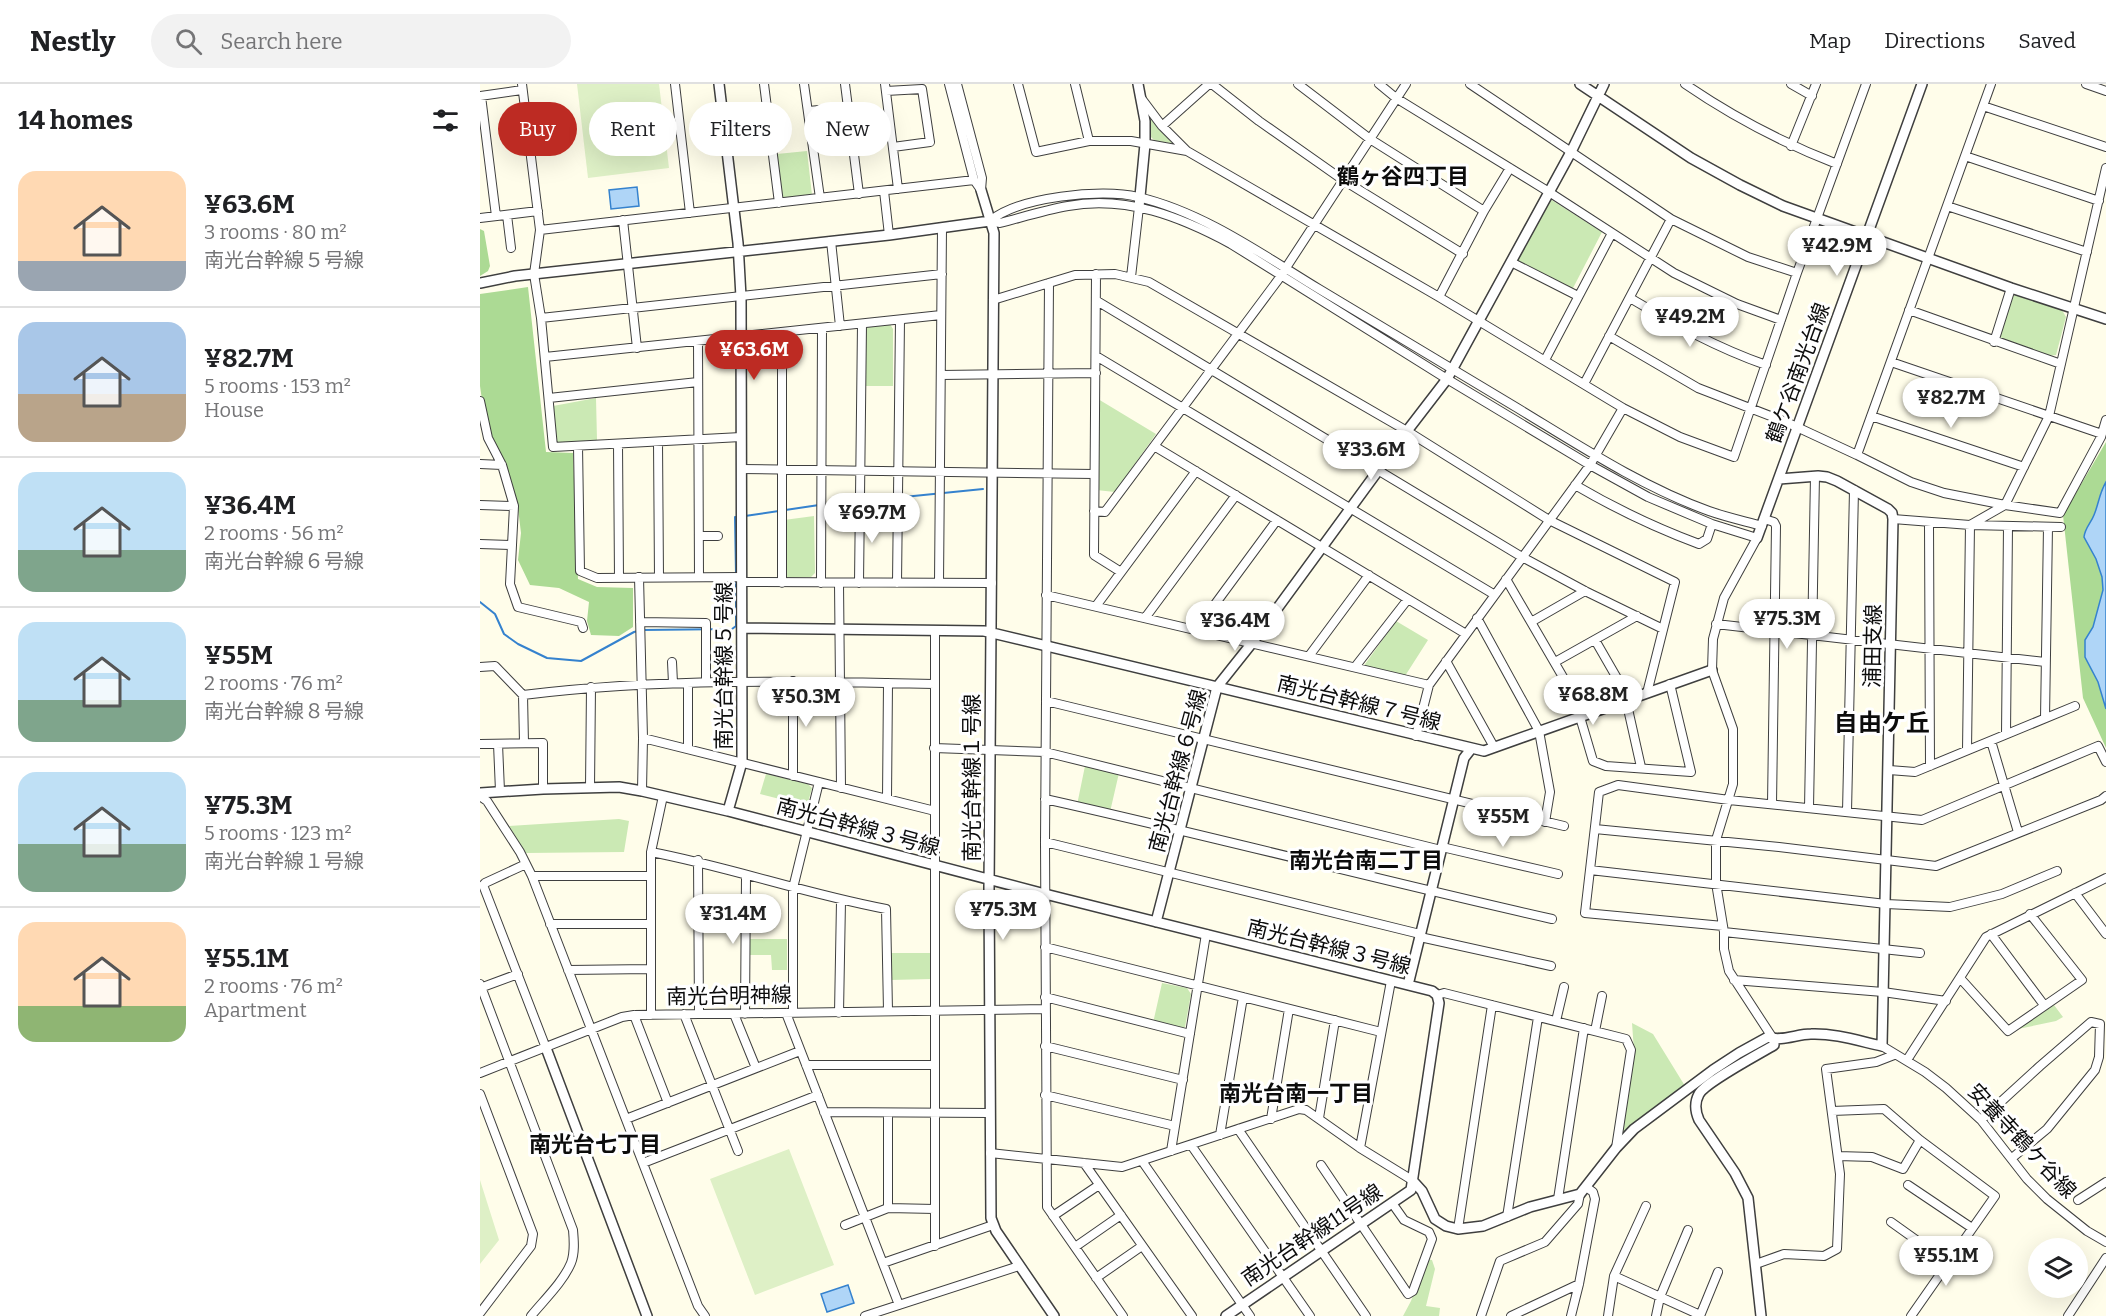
<!DOCTYPE html>
<html lang="en">
<head>
<meta charset="utf-8">
<style>
  body { margin:0; font-family:Bitter,"Noto Sans JP",serif; background:#f2f2f2; color:#202124; height:100vh; display:flex; flex-direction:column; font-size:22px; white-space:nowrap }
  * { box-sizing:border-box; margin:0 }
  p { font-size:20px; color:#757577 }
  .icon { flex:none; width:33px; height:33px; fill:none; stroke:currentColor; stroke-width:2; stroke-linecap:round; stroke-linejoin:round }
  .map { position:relative; flex:1; overflow:hidden }
  .panel { display:flex; flex-direction:column; background:#fff; width:480px }
  .panel>* { flex:none }
  .top-card { position:absolute; left:18px; top:18px; width:570px; height:54px; display:flex; gap:12px }
  .controls { position:absolute; left:1548px; top:1154px; display:grid; gap:12px }
  .controls a { display:grid; place-items:center; width:60px; height:60px; border-radius:50%; background:#fff; box-shadow:0 6px 24px #0002; font-size:30px }
  .price { position:absolute; translate:-50% -51px; padding:0 14px; border-radius:21px; background:#fff; color:#222; font-size:20px; line-height:39px; filter:drop-shadow(0 2px 3px #0008) }
  .price::after { content:''; position:absolute; left:50%; top:36px; width:18px; height:14px; margin-left:-9px; background:inherit; clip-path:polygon(0 0,100% 0,50% 100%) }
  .price.current { background:#bd2b23; color:#fff }
  ul { padding:0; list-style:none }
  li { display:flex; align-items:center; gap:18px; height:150px; padding:0 18px }
  li+li { border-top:2px solid #e0e0e0 }
  li span { display:grid; place-items:center; flex:none; width:168px; height:120px; border-radius:18px; color:#555 }
  li>.icon { margin-inline-start:auto }
  span .icon { width:72px; height:72px; fill:#fffc; stroke-width:1 }
  li b { font-size:26px }
  h2 { display:flex; justify-content:space-between; align-items:center; height:72px; padding:0 18px; font-size:26px }
  .pill { padding:0 21px; border-radius:27px; background:#fff; box-shadow:0 6px 24px #0002; font-size:21px; line-height:54px }
  .pill.current { background:#bd2b23; color:#fff }
  header { display:flex; align-items:center; gap:36px; box-sizing:border-box; height:84px; padding:0 30px; background:#fff; border-bottom:2px solid #e0e0e0 }
  header strong { font-size:28px }
  nav { display:flex; gap:33px; margin-inline-start:auto; font-size:21px }
  .search { width:420px; height:54px; background:#f2f2f2; display:flex; align-items:center; gap:15px; box-sizing:border-box; padding:0 21px; border-radius:33px; color:#757577; font-size:22px }
  main { display:flex; flex:1; min-height:0 }
  .map>svg:first-child { display:block }
</style>
</head>
<body>
<header>
<strong>Nestly</strong>
<div class="search"><svg class="icon" aria-label="search" viewBox="0 0 24 24"><circle cx="10" cy="10" r="6"/><path d="M15 15l6 6"/></svg>Search here</div>
<nav><a>Map</a><a>Directions</a><a>Saved</a></nav>
</header>
<main>
<section class="panel">
<h2>14 homes<svg class="icon" aria-label="filters" viewBox="0 0 24 24"><path d="M4 7h16M4 17h16"/><circle cx="9" cy="7" r="2"/><circle cx="15" cy="17" r="2"/></svg></h2>
<ul>
<li><span style="background:linear-gradient(#ffd9b3 75%,#9aa5b1 0)"><svg class="icon" aria-label="home" viewBox="0 0 24 24"><path d="M3 11l9-7 9 7M6 9v11h12V9"/></svg></span><div><b>¥63.6M</b><p>3 rooms · 80 m²</p><p>南光台幹線５号線</p></div></li>
<li><span style="background:linear-gradient(#a9c7e8 60%,#b9a48a 0)"><svg class="icon" aria-label="home" viewBox="0 0 24 24"><path d="M3 11l9-7 9 7M6 9v11h12V9"/></svg></span><div><b>¥82.7M</b><p>5 rooms · 153 m²</p><p>House</p></div></li>
<li><span style="background:linear-gradient(#bfe0f5 65%,#7fa58c 0)"><svg class="icon" aria-label="home" viewBox="0 0 24 24"><path d="M3 11l9-7 9 7M6 9v11h12V9"/></svg></span><div><b>¥36.4M</b><p>2 rooms · 56 m²</p><p>南光台幹線６号線</p></div></li>
<li><span style="background:linear-gradient(#bfe0f5 65%,#7fa58c 0)"><svg class="icon" aria-label="home" viewBox="0 0 24 24"><path d="M3 11l9-7 9 7M6 9v11h12V9"/></svg></span><div><b>¥55M</b><p>2 rooms · 76 m²</p><p>南光台幹線８号線</p></div></li>
<li><span style="background:linear-gradient(#bfe0f5 60%,#7fa58c 0)"><svg class="icon" aria-label="home" viewBox="0 0 24 24"><path d="M3 11l9-7 9 7M6 9v11h12V9"/></svg></span><div><b>¥75.3M</b><p>5 rooms · 123 m²</p><p>南光台幹線１号線</p></div></li>
<li><span style="background:linear-gradient(#ffd9b3 70%,#8fb573 0)"><svg class="icon" aria-label="home" viewBox="0 0 24 24"><path d="M3 11l9-7 9 7M6 9v11h12V9"/></svg></span><div><b>¥55.1M</b><p>2 rooms · 76 m²</p><p>Apartment</p></div></li>
</ul>
</section>
<div class="map">
<svg width="1626" height="1232" viewBox="0 0 1626 1232">
  <rect width="100%" height="100%" fill="#fffdea"/>
  <!-- green -->
  <path fill="#cbe9b4" d="M670,28L699,60L675,57L670,52L668,31Z
    M327,67L332,111L302,115L297,70Z
    M1070,115L1122,148L1092,206L1035,176Z
    M1535,211L1582,226L1586,233L1576,271L1567,272L1522,256L1519,251L1530,214Z
    M410,240L413,245V302H383L384,249L387,243Z
    M116,314L117,356L77,359L73,322Z
    M618,315L676,350L635,408L616,406Z
    M334,432L335,489L331,493L305,494L304,436Z
    M916,537L948,556L925,592L883,583Z
    M605,682L639,689L630,728L597,721Z
    M286,690L328,700L332,704L327,722L280,710Z
    M139,735L149,737L144,768L46,769L29,742Z
    M270,855H307V886H292L291,871H270Z
    M411,869H451V895L410,896Z
    M682,899L707,904L711,910L705,943L701,946L673,939Z
    M1574,921L1583,933L1576,937L1538,945Z
    M1152,939L1173,950L1205,1002L1142,1050L1154,967Z
    M946,1175L952,1176L955,1185L946,1222L960,1224L959,1232H923L931,1217Z"/>
  <!-- forest -->
  <path fill="#acda94" d="M0,145L4,147L10,182L8,187L0,192Z
    M48,203L66,368L93,369L98,495L117,503L153,504V543L139,552L111,551L107,537L109,518L79,504L50,501L38,476L41,449L37,416L26,382L5,337L0,302V210Z
    M1626,358V664L1603,614L1583,431Z"/>
  <!-- pitch -->
  <path fill="#def0c6" d="M97,0H179L189,84L108,94Z
    M309,1065L354,1181L275,1211L230,1095Z
    M0,1096L19,1156L0,1180Z"/>
  <!-- water -->
  <path fill="#afd5f7" stroke="#3582ce" stroke-width="1.5" d="M157,103L159,122L131,125L129,106Z
    M1626,398V625L1618,598L1605,573V556L1613,543L1623,506L1622,493L1616,475L1604,453C1605,444 1611,439 1614,431C1619,419 1619,410 1626,398Z
    M368,1201L374,1219L347,1228L341,1210Z"/>
  <g fill="none" stroke-linecap="round" stroke-linejoin="round">
    <!-- stream -->
    <path stroke="#3582ce" stroke-width="2" d="M384,417L503,405
      M345,421L378,417
      M265,432L339,421
      M256,490L255,433H259
      M0,518L15,530L24,550L38,560L67,574L101,577L154,548L162,546L252,545L256,542V495"/>
    <defs>
      <path id="minor" d="M42,0L60,146L54,190L61,234L73,363L261,353
        M195,0L210,129
        M284,0L299,119
        M324,0L340,114
        M365,0L379,110
        M405,0L418,105
        M469,0L494,96L501,106
        M477,0L502,94L501,106
        M538,0L556,68L609,57H651L707,67L959,213L1143,324L1200,353L1254,373L1317,189L1386,0
        M595,0L609,57
        M732,0L779,37L863,96L983,170
        M818,0L890,55L1004,127
        M899,0L916,14L1069,108L1194,189L1257,220L1301,236
        M990,0L1191,135L1268,173L1317,189
        M1205,0C1253,33 1303,59 1357,80
        M1311,0L1332,12
        M1606,0L1626,7
        M406,7L442,5L450,58L413,63
        M0,12L42,6
        M1,12L16,132
        M661,14L682,42L707,67
        M1503,22L1626,63
        M329,27L369,23
        M682,42L729,0
        M1311,62L1336,0
        M1485,72L1619,117
        M404,107L409,151
        M1467,122L1607,168
        M27,131L31,164
        M0,134L58,127
        M143,136L157,264
        M510,137L520,139C543,133 565,126 588,122C646,111 701,133 751,160L967,295L1110,381L1168,413L1232,440L1277,454L1244,514L1233,555L1232,586L1253,645V700L1236,756V799L1244,848V865L1249,887L1294,956
        M510,137C538,113 622,104 658,113C723,128 783,171 839,205C904,244 969,283 1034,322C1097,360 1160,402 1229,427C1246,433 1264,437 1282,442
        M60,146L494,96
        M351,157L360,242
        M1031,178L1098,212
        M616,190L614,471L641,488
        M651,193L659,123
        M569,199L565,758L567,1123L643,1232
        M959,213L1004,127L1030,84
        M1150,214C1194,240 1237,264 1286,281
        M513,216L595,191L635,190L669,198L927,347L1069,436L1195,498L1167,609
        M617,217L1042,473L1105,507L1183,545
        M1429,226L1581,280
        M61,234L462,190
        M302,249V499
        M1129,252L1218,304L1306,338L1377,371L1431,398L1464,409L1525,421L1580,429L1621,353L1626,336
        M218,257L219,493
        M1514,258L1531,204
        M616,272L1015,511
        M65,273L461,231
        M1065,276L1132,149
        M1411,278L1622,350
        M461,291L616,289
        M1104,300L1191,135
        M69,314L218,298
        M0,317L8,354L22,381L34,422L32,461
        M1391,332L1544,383
        M178,358L179,493
        M138,360L139,494
        M98,362L100,487L117,494L262,493
        M674,362L986,550
        M1377,371L1511,0
        M0,380L22,381
        M261,385L614,390
        M1095,401C1136,425 1176,444 1219,460L1227,455L1232,440
        M0,421L34,422
        M614,427L625,428L798,196L926,0
        M1284,435L1294,438L1296,442L1292,720
        M1413,435L1490,441L1581,443
        M1449,439L1450,682
        M219,452H238
        M0,460L32,461L30,500L38,523L101,538L103,544
        M159,493L163,654L162,707
        M1026,495L1105,631
        M262,498L512,499
        M341,499L342,244
        M359,499L361,704
        M379,499L382,240
        M417,499L420,236
        M459,499L462,144
        M566,511L949,601
        M616,522L716,387
        M665,534L756,411
        M997,534L1059,647L1070,708L1065,738
        M160,538L226,539V598
        M1051,538L1105,507
        M1236,540L1565,578
        M716,546L797,436
        M1115,556L1149,615
        M829,572L889,491
        M966,577L1014,663
        M192,578L193,599
        M1075,578L1157,532
        M0,583L15,582L43,611C180,594 317,597 455,600
        M875,583L928,515
        M43,611L44,659
        M1146,616L1161,683
        M566,617L1084,742
        M1100,633L1113,677L1126,682L1211,688L1190,600
        M1565,634L1568,443
        M1526,650L1528,442
        M936,652L949,601L1110,381L1143,324
        M163,654L455,727
        M1511,657L1538,748
        M0,660L63,659V705
        M18,660L20,707
        M454,664L565,668L961,766
        M208,665V599
        M1487,666L1490,441L1525,421L1569,332L1626,84
        M1409,686L1435,688L1595,622
        M313,692V597
        M110,704L111,603
        M0,712L7,717L40,768L52,792L218,1222L225,1232
        M407,715L408,599
        M565,715C735,753 903,797 1072,835
        M1329,724L1335,392
        M1367,728L1374,406
        M1115,745L1299,763L1456,782L1621,716L1626,712
        M565,758L940,850
        M962,763L1078,790
        M171,768C250,783 326,810 406,825L408,927
        M218,776L219,930
        M46,780L5,799L3,801L66,964
        M1110,786L1406,820L1470,823L1522,810L1577,787
        M52,792H170
        M1595,809L1626,850
        M70,840H170
        M1243,842L1105,829L1119,708L1138,701L1249,716L1442,736L1618,662L1626,678
        M1244,848L1440,869
        M1511,850L1564,921
        M940,853L1071,882
        M565,863L901,948
        M88,886L171,885
        M1480,894L1528,947L1602,896L1550,830
        M1254,896L1403,908L1466,917
        M0,900L93,1146C94,1157 95,1169 91,1179C83,1198 64,1216 51,1232
        M0,904L38,890
        M957,911L964,909L1146,955L1151,966L1136,1064
        M565,913L710,950
        M306,929L419,1221
        M313,929V804L339,698
        M359,929L361,817
        M204,930L258,1067
        M254,930L276,984
        M265,930L266,792
        M154,931L188,1019
        M171,931V768L183,712
        M1076,937L1084,903
        M1115,947L1122,912
        M565,962L703,996
        M1402,962L1445,988L1466,1004L1501,1036L1547,1095L1567,1115L1607,1147L1626,1158
        M1427,976L1506,853L1626,794
        M326,981H455
        M0,989L142,933L154,931L565,925
        M0,1010L53,1150L51,1162L0,1229
        M565,1011L695,1042
        M1352,1027L1404,1025L1440,1056L1515,1112L1431,1232
        M344,1028L510,1029
        M408,1029V1124
        M839,1034L855,936
        M146,1035L320,967
        M791,1035L809,925
        M1501,1036L1560,982L1611,938L1620,940L1619,973L1615,986L1567,1045L1532,1074
        M758,1045L886,1232
        M740,1051L763,913
        M711,1061L830,1232
        M880,1064L911,897
        M691,1067L726,850
        M510,1069L642,1083L819,1025L826,1026L880,1064L932,1096
        M1358,1072L1392,1073L1423,1085L1440,1056
        M662,1077L770,1232
        M163,1079L338,1011
        M604,1079L712,1232
        M841,1081L928,1210L933,1207L952,1155L949,1148L924,1136L912,1119
        M1428,1101L1492,1144
        M1078,1115L1104,944
        M1598,1116L1626,1098
        M573,1132L619,1101
        M1027,1133L1058,933
        M1411,1138L1467,1178
        M365,1141L408,1124L455,1125
        M978,1145L1012,921
        M455,1162V546
        M595,1163L641,1131
        M403,1179L513,1141
        M1276,1180L1304,1170L1344,1172L1357,1165L1360,1090L1346,985L1396,978L1414,971
        M1134,1192L1220,1231
        M616,1194L662,1162
        M385,1232L539,1182
        M1001,1232L1020,1177L1065,1158L1098,1120L1100,1110
        M1031,1232L1099,1200
        M1091,1232L1099,1200L1115,1115L1113,1108L1106,1103
        M1128,1232L1134,1192L1166,1122
        M1176,1232L1180,1213L1208,1146
        M1220,1232L1238,1188
        M1588,1232L1626,1174"/>
      <path id="tertiary" d="M239,0L258,159L261,213L262,678L248,727
        M658,0L665,37V60L659,123
        M1100,0L1211,74L1260,101L1303,122L1531,204L1626,235
        M501,106L514,149L509,805L511,1134L516,1147L574,1232
        M0,199L35,192L409,151L510,137
        M1277,454L1442,0
        M262,544L504,547L1004,667L1232,586
        M0,709L63,705L139,703L162,707L248,727L565,810L952,907L957,911L959,919L931,1106L746,1232
        M676,838L737,603L772,559L927,347L967,295L1091,68L1124,0
        M928,901L984,674L991,665
        M66,964L167,1232
        M932,1096L942,1107L955,1135L966,1142L978,1145L1003,1142L1050,1123L1100,1110L1136,1064L1154,1045L1233,986L1259,969L1288,953C1301,958 1317,950 1331,950C1354,949 1379,957 1402,962L1413,435L1412,429L1408,425L1357,397L1347,393L1338,392L1299,395
        M1281,1232L1268,1114L1255,1089L1219,1036C1215,1027 1214,1019 1219,1010C1226,998 1279,970 1294,961V956"/>
    </defs>
    <!-- minor casing -->
    <use href="#minor" stroke="#3f3f3f" stroke-width="10"/>
    <!-- tertiary casing -->
    <use href="#tertiary" stroke="#3f3f3f" stroke-width="12"/>
    <!-- minor -->
    <use href="#minor" stroke="#fff" stroke-width="8"/>
    <!-- tertiary -->
    <use href="#tertiary" stroke="#fff" stroke-width="9"/>
  </g>
  <g text-anchor="middle" stroke-width="6" stroke-linejoin="round" paint-order="stroke">
    <!-- street labels -->
    <g font-size="21" fill="#0c0c0c" stroke="#fff">
      <text transform="translate(1318 289) rotate(-70)" y="7">鶴ケ谷南光台線</text>
      <text transform="translate(1393 562) rotate(-89)" y="7">浦田支線</text>
      <text transform="translate(244 582) rotate(-90)" y="7">南光台幹線５号線</text>
      <text transform="translate(879 619) rotate(14)" y="7">南光台幹線７号線</text>
      <text transform="translate(698 687) rotate(-75)" y="7">南光台幹線６号線</text>
      <text transform="translate(492 694) rotate(-90)" y="7">南光台幹線１号線</text>
      <text transform="translate(378 743) rotate(15)" y="7">南光台幹線３号線</text>
      <text transform="translate(849 863) rotate(14)" y="7">南光台幹線３号線</text>
      <text transform="translate(249 912) rotate(-1)" y="7">南光台明神線</text>
      <text transform="translate(1542 1057) rotate(47)" y="7">安養寺鶴ケ谷線</text>
      <text transform="translate(832 1151) rotate(-34)" y="7">南光台幹線11号線</text>
    </g>
    <!-- neighbourhood labels -->
    <g font-size="22" font-weight="bold" fill="#0c0c0c" stroke="#fff">
      <text x="923" y="100">鶴ヶ谷四丁目</text>
      <text x="886" y="784">南光台南二丁目</text>
      <text x="816" y="1017">南光台南一丁目</text>
      <text x="115" y="1068">南光台七丁目</text>
    </g>
    <!-- quarter labels -->
    <g font-size="24" font-weight="bold" fill="#0c0c0c" stroke="#fff">
      <text x="1402" y="647">自由ケ丘</text>
    </g>
  </g>
</svg>
<div class="controls">
<a><svg class="icon" aria-label="layers" viewBox="0 0 24 24"><path d="M12 4l9 5-9 5-9-5zM3 14l9 5 9-5"/></svg></a>
</div>
<b class="price" style="left:1357px;top:193px">¥42.9M</b>
<b class="price" style="left:1210px;top:264px">¥49.2M</b>
<b class="price current" style="left:274px;top:297px">¥63.6M</b>
<b class="price" style="left:1471px;top:345px">¥82.7M</b>
<b class="price" style="left:891px;top:397px">¥33.6M</b>
<b class="price" style="left:392px;top:460px">¥69.7M</b>
<b class="price" style="left:1307px;top:566px">¥75.3M</b>
<b class="price" style="left:755px;top:568px">¥36.4M</b>
<b class="price" style="left:1113px;top:642px">¥68.8M</b>
<b class="price" style="left:326px;top:644px">¥50.3M</b>
<b class="price" style="left:1023px;top:764px">¥55M</b>
<b class="price" style="left:523px;top:857px">¥75.3M</b>
<b class="price" style="left:253px;top:861px">¥31.4M</b>
<b class="price" style="left:1466px;top:1203px">¥55.1M</b>
<div class="top-card">
<a class="pill current">Buy</a>
<a class="pill">Rent</a>
<a class="pill">Filters</a>
<a class="pill">New</a>
</div>
</div>
</main>
</body>
</html>
